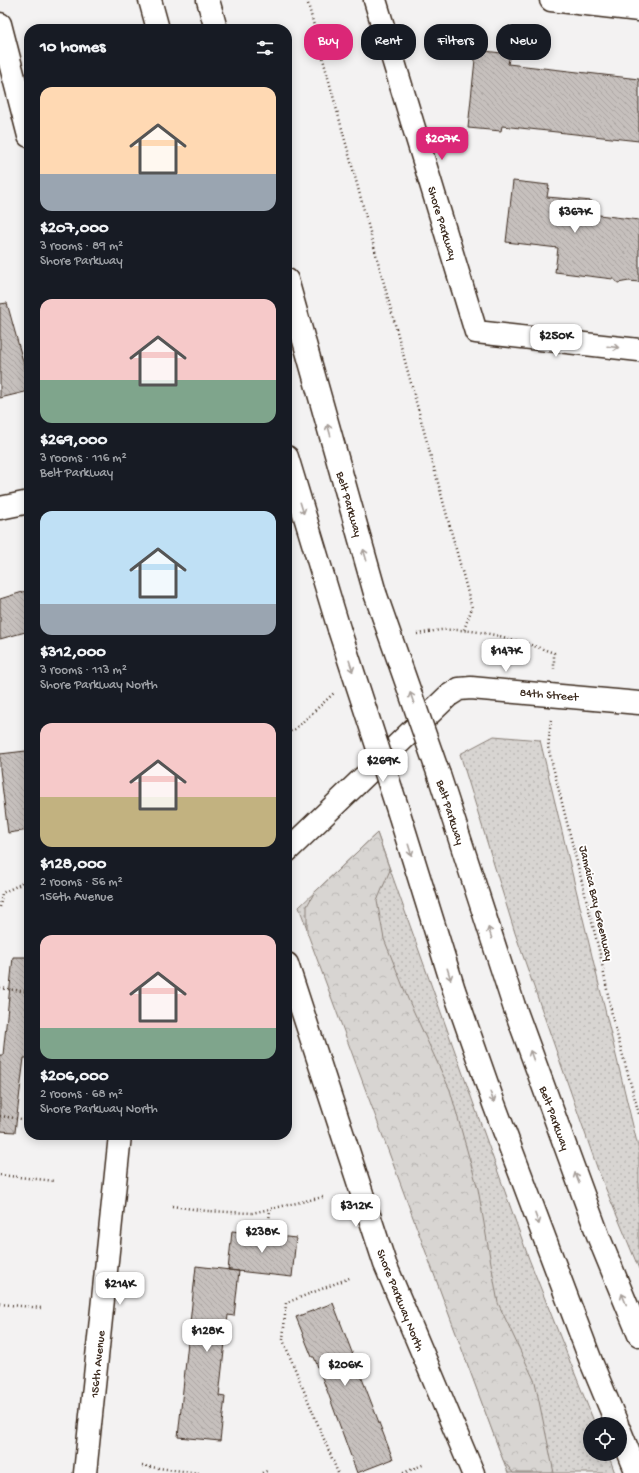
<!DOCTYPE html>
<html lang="en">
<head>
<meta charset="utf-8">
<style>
  body { margin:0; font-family:"Gochi Hand",sans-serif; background:#20242c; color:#f1f3f6; height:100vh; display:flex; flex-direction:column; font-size:15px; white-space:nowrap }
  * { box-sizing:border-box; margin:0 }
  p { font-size:13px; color:#9ea1a6 }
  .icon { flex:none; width:22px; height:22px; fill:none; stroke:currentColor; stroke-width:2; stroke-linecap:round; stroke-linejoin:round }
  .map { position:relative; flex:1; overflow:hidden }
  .side { position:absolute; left:24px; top:24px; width:268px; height:1116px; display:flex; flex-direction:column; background:#171b24; border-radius:16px; box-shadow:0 2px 10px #0003 }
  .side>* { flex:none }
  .hud { position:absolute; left:304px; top:24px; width:275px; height:36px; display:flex; gap:8px }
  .fabs { position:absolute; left:583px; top:1417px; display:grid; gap:8px }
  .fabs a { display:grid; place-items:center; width:44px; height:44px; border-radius:50%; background:#171b24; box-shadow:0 2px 10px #0003; font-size:20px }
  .price { position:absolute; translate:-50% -34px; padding:0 9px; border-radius:8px; background:#fff; color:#222; font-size:13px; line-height:26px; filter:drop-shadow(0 1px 2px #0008) }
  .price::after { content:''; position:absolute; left:50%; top:24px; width:12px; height:9px; margin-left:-6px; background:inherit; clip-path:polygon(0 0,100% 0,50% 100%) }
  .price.current { background:#db2777; color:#fff }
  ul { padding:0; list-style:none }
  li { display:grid; align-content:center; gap:8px; height:212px; padding:0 16px }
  li span { display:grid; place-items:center; height:124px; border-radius:12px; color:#555 }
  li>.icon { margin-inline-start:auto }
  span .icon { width:72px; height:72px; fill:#fffc; stroke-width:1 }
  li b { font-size:17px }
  h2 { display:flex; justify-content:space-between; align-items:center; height:48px; padding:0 16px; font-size:17px }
  .pill { padding:0 14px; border-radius:16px; background:#171b24; box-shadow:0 2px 10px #0003; font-size:14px; line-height:36px }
  .pill.current { background:#db2777; color:#fff }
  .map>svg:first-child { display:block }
</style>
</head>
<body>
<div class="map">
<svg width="639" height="1473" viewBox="0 0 639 1473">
  <defs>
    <pattern id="grass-dots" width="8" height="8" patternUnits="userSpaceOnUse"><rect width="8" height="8" fill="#d8d5d2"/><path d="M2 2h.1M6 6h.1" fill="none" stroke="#bab7b4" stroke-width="1.8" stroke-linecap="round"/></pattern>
    <pattern id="forest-crowns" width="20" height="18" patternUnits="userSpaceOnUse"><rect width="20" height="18" fill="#d8d5d2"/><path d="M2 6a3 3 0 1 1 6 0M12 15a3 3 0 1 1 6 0" fill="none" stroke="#bab7b4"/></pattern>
    <pattern id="building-back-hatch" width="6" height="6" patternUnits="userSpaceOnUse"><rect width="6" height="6" fill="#c6c0bd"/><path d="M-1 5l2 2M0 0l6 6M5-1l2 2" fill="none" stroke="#aba5a2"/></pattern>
  </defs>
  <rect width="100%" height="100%" fill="#f3f2f2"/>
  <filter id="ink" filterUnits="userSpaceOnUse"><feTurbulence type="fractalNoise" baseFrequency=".025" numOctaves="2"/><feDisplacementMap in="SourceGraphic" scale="8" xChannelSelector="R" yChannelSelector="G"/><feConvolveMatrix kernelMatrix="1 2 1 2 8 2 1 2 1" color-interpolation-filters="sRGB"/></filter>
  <g filter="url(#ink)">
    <!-- grass -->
    <path fill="url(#grass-dots)" stroke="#8a8078" d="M494,736L540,740L639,1151V1269L598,1170L515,933L460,754Z
      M377,833L529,1259L595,1424H590V1454H608L615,1473H508L299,907Z"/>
    <!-- forest -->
    <path fill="url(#forest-crowns)" stroke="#8a8078" d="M377,833L390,870L377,901L384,939L408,999L450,1090L478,1189L498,1303L535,1382L554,1473H513L503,1460L307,932V906L314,893Z"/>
    <!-- building -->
    <path fill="url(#building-back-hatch)" stroke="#3b2a1e" d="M476,50L510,54L508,64L639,79V141L502,126L501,131L468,128Z
      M513,181L549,185L547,197L592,201L591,214L639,220V282L629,281L618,283L613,279L555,272L558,248L506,242Z
      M7,303L29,383V391L0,398V304Z
      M29,590V631L0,639V599Z
      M26,751L29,773V830L8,833L0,769V754Z
      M13,957H29V1058H24L15,1132L0,1131V1055H3Z
      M232,1231L296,1238L292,1277L228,1270Z
      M196,1266L239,1271L234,1316L228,1315L219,1396L225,1397L220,1441L178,1437Z
      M333,1303L393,1459L357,1473L328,1393L314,1357H312L296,1317Z"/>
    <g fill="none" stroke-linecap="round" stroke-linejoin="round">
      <defs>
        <path id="street" d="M375,0L476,332L639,350
          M551,0L639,10
          M0,24L29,136
          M0,508L29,502
          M287,851L448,696L459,689L471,688L639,703
          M287,964L385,1264L473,1473
          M85,1473L120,1135"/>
        <path id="highway" d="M150,0L158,29
          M208,0L216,29
          M287,280L375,593
          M287,457L339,629
          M439,775L514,1006L599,1238L639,1335
          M399,813L454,990L494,1104L592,1364L617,1424
          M620,1431L637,1473"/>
      </defs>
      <!-- street casing -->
      <use href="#street" stroke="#3b2a1e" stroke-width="25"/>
      <!-- highway casing -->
      <use href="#highway" stroke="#3b2a1e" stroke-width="25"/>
      <!-- path -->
      <path stroke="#3b2a1e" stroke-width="2.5" stroke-dasharray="1 3" stroke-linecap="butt" d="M307,0L472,608L463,632
        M417,634C425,633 433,631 441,630C480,628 518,640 554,653V669
        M551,720L548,747L600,954L613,1020L639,1114
        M287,733L295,729L334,693
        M0,907L2,893L21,884L29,873
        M0,988L29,992
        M0,1116L29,1120
        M0,1175L55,1181
        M172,1206L207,1211L252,1213L323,1197
        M268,1233L270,1210
        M0,1304L42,1308
        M142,1466L199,1473
        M262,1473L269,1470
        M338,1473L283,1340L286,1303L352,1277
        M403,1473L425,1464"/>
      <!-- street -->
      <use href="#street" stroke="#fff" stroke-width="22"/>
      <!-- highway -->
      <use href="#highway" stroke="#fff" stroke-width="22"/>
      <defs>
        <path id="highway-bridge" d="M375,593L439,775
          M339,629L399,813"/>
      </defs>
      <!-- highway-bridge casing -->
      <use href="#highway-bridge" stroke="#3b2a1e" stroke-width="25" stroke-linecap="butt"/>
      <!-- highway-bridge -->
      <use href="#highway-bridge" stroke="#fff" stroke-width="22"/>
    </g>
    <!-- one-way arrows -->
    <defs><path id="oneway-shaft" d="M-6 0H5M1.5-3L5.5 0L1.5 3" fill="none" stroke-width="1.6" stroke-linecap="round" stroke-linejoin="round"/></defs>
    <g stroke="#a79f9a">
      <use href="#oneway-shaft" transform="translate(613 347) rotate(7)"/>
      <use href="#oneway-shaft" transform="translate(329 430) rotate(-106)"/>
      <use href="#oneway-shaft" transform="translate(302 508) rotate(73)"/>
      <use href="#oneway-shaft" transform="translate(365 555) rotate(-106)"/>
      <use href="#oneway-shaft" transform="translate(351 666) rotate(72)"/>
      <use href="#oneway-shaft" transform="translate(412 698) rotate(-109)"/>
      <use href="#oneway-shaft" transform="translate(410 850) rotate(73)"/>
      <use href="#oneway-shaft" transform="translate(490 933) rotate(-108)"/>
      <use href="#oneway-shaft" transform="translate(449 974) rotate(73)"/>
      <use href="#oneway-shaft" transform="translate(532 1056) rotate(-110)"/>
      <use href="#oneway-shaft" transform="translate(492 1097) rotate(70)"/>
      <use href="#oneway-shaft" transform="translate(577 1178) rotate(-111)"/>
      <use href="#oneway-shaft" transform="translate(537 1219) rotate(70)"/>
      <use href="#oneway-shaft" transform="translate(624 1299) rotate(-112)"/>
    </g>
  </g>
  <g text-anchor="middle" stroke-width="3.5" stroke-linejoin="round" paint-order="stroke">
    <!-- street labels -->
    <g font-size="12" fill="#3b2a1e" stroke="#fff">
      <text transform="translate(443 223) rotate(73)" y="4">Shore Parkway</text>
      <text transform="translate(350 504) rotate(74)" y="4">Belt Parkway</text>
      <text transform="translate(549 694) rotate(5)" y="4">84th Street</text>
      <text transform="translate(451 812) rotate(72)" y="4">Belt Parkway</text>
      <text transform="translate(597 903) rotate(77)" y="4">Jamaica Bay Greenway</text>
      <text transform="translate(555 1118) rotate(70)" y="4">Belt Parkway</text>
      <text transform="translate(401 1300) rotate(68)" y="4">Shore Parkway North</text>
      <text transform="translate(97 1364) rotate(-84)" y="4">156th Avenue</text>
    </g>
  </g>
</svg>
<div class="fabs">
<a><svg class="icon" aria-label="locate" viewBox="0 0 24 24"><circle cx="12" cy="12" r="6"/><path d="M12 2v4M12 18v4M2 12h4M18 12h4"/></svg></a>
</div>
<b class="price current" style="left:442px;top:161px">$207K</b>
<b class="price" style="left:575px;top:234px">$367K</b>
<b class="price" style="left:556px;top:358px">$250K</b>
<b class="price" style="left:506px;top:673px">$147K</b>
<b class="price" style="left:383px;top:783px">$269K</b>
<b class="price" style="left:356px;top:1228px">$312K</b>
<b class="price" style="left:262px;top:1254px">$238K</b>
<b class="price" style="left:120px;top:1306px">$214K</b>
<b class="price" style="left:207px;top:1353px">$128K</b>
<b class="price" style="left:345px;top:1387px">$206K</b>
<div class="hud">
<a class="pill current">Buy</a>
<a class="pill">Rent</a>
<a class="pill">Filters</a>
<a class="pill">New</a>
</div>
<section class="side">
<h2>10 homes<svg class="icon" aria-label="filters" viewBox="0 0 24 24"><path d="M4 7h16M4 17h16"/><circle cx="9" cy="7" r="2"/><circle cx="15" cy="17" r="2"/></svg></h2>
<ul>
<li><span style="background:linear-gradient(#ffd9b3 70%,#9aa5b1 0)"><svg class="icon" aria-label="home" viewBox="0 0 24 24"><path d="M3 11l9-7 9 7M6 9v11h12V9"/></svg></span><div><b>$207,000</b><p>3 rooms · 89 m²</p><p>Shore Parkway</p></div></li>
<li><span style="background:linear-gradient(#f6c9c9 65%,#7fa58c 0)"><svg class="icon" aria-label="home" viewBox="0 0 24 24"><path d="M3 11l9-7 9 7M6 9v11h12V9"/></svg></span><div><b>$269,000</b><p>3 rooms · 116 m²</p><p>Belt Parkway</p></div></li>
<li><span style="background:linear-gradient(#bfe0f5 75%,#9aa5b1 0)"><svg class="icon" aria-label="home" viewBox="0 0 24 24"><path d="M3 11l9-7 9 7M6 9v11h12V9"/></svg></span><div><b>$312,000</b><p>3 rooms · 113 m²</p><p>Shore Parkway North</p></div></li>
<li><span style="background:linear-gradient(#f6c9c9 60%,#c2b280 0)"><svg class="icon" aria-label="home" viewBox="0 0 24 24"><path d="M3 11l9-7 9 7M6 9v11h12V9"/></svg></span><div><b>$128,000</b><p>2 rooms · 56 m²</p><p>156th Avenue</p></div></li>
<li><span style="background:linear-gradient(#f6c9c9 75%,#7fa58c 0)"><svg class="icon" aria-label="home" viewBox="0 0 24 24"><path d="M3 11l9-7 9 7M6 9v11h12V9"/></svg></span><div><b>$206,000</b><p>2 rooms · 68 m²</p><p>Shore Parkway North</p></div></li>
</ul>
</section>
</div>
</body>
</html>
